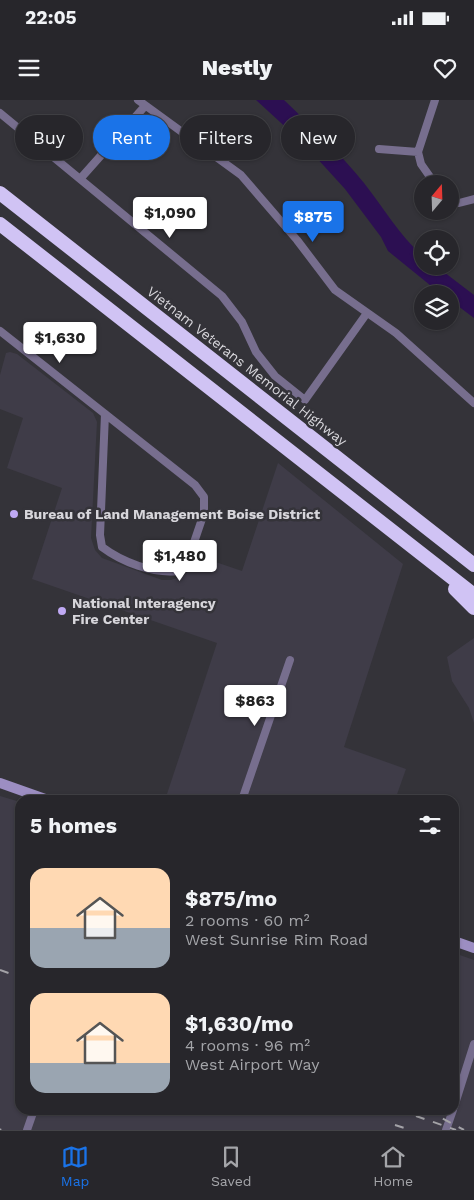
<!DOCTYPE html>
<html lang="en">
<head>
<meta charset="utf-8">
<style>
  body { margin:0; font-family:"Work Sans",sans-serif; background:#2f2e33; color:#f1f3f6; height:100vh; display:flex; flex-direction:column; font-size:19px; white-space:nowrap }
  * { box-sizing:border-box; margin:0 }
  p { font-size:16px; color:#a4a5a9 }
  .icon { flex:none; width:28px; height:28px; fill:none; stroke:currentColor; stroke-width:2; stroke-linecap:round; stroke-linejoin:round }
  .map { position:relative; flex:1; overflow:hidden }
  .drawer { position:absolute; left:15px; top:695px; width:444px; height:320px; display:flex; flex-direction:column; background:#27262b; border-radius:15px; box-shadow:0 1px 4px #0004,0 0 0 1px #434347 }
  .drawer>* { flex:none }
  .top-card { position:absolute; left:15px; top:15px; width:445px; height:45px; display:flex; gap:10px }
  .needle { width:32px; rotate:19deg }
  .controls { position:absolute; left:414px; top:75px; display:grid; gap:10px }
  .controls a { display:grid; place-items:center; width:45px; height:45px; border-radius:50%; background:#27262b; box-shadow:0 1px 4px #0004,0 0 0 1px #434347; font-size:25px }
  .price { position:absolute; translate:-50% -42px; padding:0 11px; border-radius:5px; background:#fff; color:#222; font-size:16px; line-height:32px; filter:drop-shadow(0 1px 2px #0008) }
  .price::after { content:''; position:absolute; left:50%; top:30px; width:15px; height:11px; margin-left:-8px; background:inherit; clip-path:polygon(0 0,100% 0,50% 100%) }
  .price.on { background:#1a73e8; color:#fff }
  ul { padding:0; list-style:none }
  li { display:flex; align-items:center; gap:15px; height:125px; padding:0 15px }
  li span { display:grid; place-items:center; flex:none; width:140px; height:100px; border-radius:15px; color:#555 }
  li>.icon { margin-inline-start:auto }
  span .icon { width:60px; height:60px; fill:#fffc; stroke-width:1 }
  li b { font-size:21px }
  h2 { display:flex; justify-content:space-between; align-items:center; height:60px; padding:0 15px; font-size:21px }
  .tag { padding:0 18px; border-radius:22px; background:#27262b; box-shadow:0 1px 4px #0004,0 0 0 1px #434347; font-size:18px; line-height:45px }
  .tag.on { background:#1a73e8; color:#fff }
  .status { display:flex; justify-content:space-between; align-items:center; height:35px; padding:0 25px; background:#27262b; direction:ltr }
  .status svg { height:14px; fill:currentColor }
  header { display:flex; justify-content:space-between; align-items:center; height:65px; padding:0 15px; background:#27262b; font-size:22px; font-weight:800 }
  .dock { display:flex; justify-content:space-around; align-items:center; height:70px; border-top:1px solid #434347; background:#27262b; font-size:14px; color:#a4a5a9 }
  .dock a { display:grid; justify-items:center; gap:2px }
  .dock .on { color:#1a73e8 }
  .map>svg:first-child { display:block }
</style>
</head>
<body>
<div class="status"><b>22:05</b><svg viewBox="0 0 49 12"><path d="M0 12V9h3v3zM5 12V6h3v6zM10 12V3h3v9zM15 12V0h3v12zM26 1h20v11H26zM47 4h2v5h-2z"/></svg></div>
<header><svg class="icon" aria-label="menu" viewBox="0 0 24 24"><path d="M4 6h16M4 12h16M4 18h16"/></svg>Nestly<svg class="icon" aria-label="heart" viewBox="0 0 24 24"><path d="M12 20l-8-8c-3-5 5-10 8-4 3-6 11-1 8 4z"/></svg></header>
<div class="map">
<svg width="474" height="1030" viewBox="0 0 474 1030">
  <rect width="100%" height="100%" fill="#343339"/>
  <!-- built -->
  <path fill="#3f3c48" d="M10,252L17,254L93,313L97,322L91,438L95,450L102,458L162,480H171L183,476L189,470L195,455L242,471L278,363L403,464L344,647L406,669L395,700H165L217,543L32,479L62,388L7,368L23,318L0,309V275L6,253Z
    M474,538V623L469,608L452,581L447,557Z
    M0,696L20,702V1010H454V853L474,860V1030H0Z"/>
  <!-- water -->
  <path fill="#2c0f52" d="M256,0H284C312,27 340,53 364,83C383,107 399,135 422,155V166H436L474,195V218L450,200V194H441L388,151L381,137L345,89L304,44Z"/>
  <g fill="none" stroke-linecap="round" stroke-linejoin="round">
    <!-- street -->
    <path stroke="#776e8e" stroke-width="8" d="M138,0L241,75L297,140L335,190L396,233L474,303
      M435,0L418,52L421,64L435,84
      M0,13L222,196L242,222L256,252L275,276L305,300L367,213
      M379,49L418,52
      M80,79L145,6
      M450,100L459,103L474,99
      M0,231L195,385L204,397V413L188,460L178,471C153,474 122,462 102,447L100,435L105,314
      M242,700L290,560
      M454,1007L474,944
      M27,1030L34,1010
      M446,1030L453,1010"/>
    <!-- secondary -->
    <path stroke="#9c8ec2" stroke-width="10" d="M0,683L48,700
      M454,841L474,848"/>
    <!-- highway -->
    <path stroke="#d0c3f4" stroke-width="14" d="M0,93L474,465
      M0,124L474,495
      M455,489L474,508"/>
    <!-- rail -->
    <path stroke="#a3a2a7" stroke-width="2" stroke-dasharray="9 9" stroke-linecap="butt" d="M0,870L20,877
      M399,1010L456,1030
      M427,1010L464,1030
      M395,1025L411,1030
      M0,1029L1,1030"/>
  </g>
  <!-- markers -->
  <g fill="#bfa9f4" stroke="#343339" stroke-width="2">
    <circle cx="14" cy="414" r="5"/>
    <circle cx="62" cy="511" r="5"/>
  </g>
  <g text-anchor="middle" stroke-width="5" stroke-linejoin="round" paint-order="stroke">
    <!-- street labels -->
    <g font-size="14" fill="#d7d6db" stroke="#343339">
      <text transform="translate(247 266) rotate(38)" y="5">Vietnam Veterans Memorial Highway</text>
    </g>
    <!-- poi labels -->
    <g font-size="14" font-weight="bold" fill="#d7d6db" stroke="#343339" text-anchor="start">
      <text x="24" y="419">Bureau of Land Management Boise District</text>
      <text x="72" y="508">National Interagency<tspan x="72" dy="16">Fire Center</tspan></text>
    </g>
  </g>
</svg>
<div class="controls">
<a><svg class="needle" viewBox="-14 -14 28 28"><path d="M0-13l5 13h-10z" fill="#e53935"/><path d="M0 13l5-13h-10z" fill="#a4a5a9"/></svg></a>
<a><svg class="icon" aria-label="locate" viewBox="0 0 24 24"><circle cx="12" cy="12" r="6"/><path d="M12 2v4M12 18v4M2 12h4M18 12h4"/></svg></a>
<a><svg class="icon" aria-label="layers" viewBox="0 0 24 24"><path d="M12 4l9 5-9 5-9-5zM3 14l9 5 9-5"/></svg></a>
</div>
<b class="price" style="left:170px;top:139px">$1,090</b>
<b class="price on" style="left:313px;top:143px">$875</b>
<b class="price" style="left:60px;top:264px">$1,630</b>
<b class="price" style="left:180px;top:482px">$1,480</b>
<b class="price" style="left:255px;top:627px">$863</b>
<div class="top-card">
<a class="tag">Buy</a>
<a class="tag on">Rent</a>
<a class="tag">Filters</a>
<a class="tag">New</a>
</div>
<section class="drawer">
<h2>5 homes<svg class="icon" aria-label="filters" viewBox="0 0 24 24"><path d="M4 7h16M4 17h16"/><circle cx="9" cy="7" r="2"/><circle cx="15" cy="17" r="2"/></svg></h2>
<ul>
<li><span style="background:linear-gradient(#ffd9b3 60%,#9aa5b1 0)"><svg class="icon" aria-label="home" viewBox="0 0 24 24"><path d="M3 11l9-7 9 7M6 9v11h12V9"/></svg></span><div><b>$875/mo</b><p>2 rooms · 60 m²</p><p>West Sunrise Rim Road</p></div></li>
<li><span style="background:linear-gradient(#ffd9b3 70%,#9aa5b1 0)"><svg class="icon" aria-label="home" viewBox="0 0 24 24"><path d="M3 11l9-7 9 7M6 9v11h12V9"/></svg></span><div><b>$1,630/mo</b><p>4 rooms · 96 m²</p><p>West Airport Way</p></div></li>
</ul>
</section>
</div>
<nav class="dock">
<a class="on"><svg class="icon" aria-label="map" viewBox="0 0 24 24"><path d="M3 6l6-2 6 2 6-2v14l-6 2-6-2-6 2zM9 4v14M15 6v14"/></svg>Map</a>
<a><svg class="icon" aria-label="saved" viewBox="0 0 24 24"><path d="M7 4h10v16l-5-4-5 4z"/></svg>Saved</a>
<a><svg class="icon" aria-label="home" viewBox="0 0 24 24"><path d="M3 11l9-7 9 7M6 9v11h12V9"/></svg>Home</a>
</nav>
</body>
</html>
